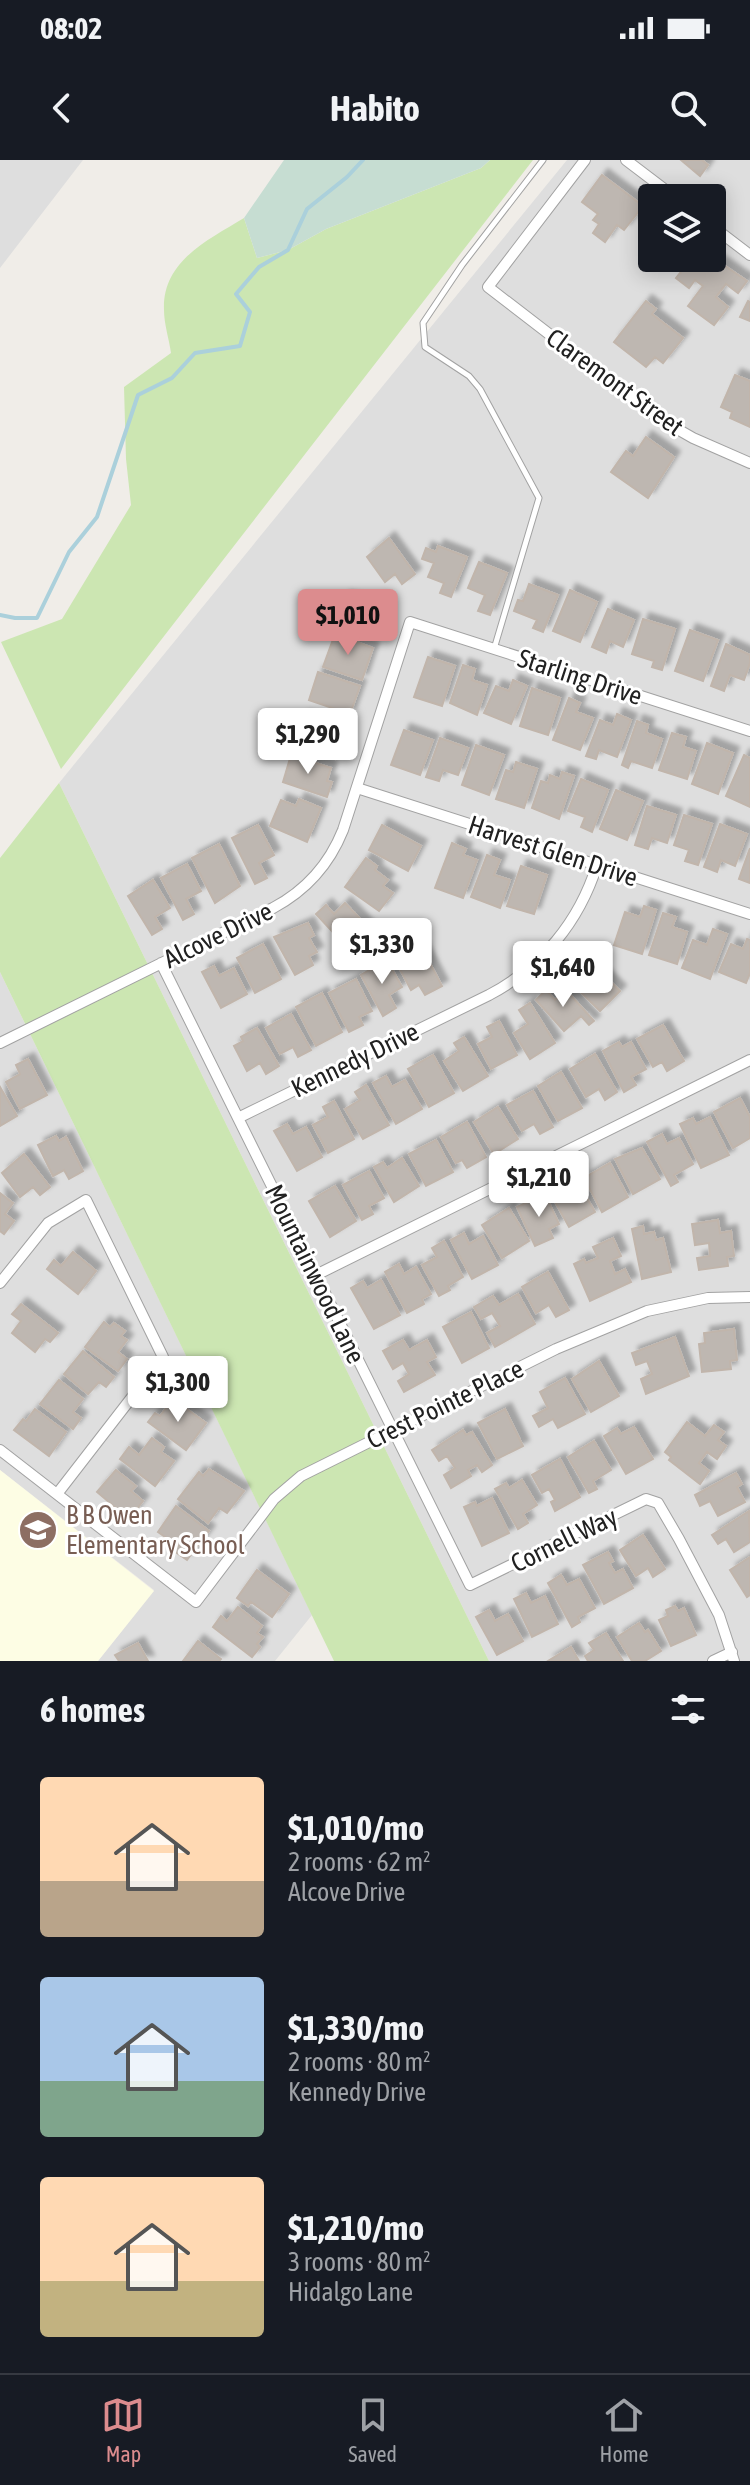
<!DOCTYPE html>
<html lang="en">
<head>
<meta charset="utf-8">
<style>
  body { margin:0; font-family:"Asap Condensed",sans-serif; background:#20242c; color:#f1f3f6; height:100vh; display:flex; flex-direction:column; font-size:30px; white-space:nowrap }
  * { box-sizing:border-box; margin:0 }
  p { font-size:26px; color:#9ea1a6 }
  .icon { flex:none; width:44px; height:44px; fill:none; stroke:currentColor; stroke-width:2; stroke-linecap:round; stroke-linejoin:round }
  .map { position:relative; height:1501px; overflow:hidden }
  .details { display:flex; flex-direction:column; background:#171b24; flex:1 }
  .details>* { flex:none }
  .fabs { position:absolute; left:638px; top:24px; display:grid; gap:16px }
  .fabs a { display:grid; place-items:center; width:88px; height:88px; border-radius:8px; background:#171b24; box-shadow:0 4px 20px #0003; font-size:40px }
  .price { position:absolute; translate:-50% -68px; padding:0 18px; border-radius:8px; background:#fff; color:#222; font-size:26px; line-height:52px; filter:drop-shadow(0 2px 4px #0008) }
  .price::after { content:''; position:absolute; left:50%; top:48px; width:24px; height:18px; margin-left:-12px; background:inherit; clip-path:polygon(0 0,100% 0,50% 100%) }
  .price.active { background:#dc8c8e; color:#111 }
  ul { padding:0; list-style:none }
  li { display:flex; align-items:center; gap:24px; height:200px; padding:0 40px }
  li span { display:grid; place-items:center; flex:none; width:224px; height:160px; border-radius:8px; color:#555 }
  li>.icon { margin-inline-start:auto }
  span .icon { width:96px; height:96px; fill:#fffc; stroke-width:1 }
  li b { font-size:34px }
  h2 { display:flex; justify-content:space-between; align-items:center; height:96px; padding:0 40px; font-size:34px }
  .status { display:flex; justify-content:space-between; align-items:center; height:56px; padding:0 40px; background:#171b24; direction:ltr }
  .status svg { height:22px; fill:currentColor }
  header { display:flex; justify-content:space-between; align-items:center; height:104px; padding:0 40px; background:#171b24; font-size:36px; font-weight:700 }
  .dock { display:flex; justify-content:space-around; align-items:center; height:112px; border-top:2px solid #363941; background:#171b24; font-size:22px; color:#9ea1a6 }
  .dock a { display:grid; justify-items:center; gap:4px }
  .dock .active { color:#dc8c8e }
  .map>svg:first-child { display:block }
</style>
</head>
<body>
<div class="status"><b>08:02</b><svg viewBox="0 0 49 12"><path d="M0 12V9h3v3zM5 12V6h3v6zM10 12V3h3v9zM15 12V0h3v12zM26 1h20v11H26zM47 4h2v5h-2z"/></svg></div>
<header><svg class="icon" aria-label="back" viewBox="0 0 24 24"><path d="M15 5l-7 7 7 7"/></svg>Habito<svg class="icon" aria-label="search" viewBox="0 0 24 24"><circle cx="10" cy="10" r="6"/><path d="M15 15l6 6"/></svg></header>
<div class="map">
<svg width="750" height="1501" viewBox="0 0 750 1501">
  <defs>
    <filter id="shadow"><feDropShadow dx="6" dy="-6" stdDeviation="2" flood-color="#0004"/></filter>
  </defs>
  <rect width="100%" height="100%" fill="#f0ede8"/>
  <!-- residential -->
  <path fill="#dedede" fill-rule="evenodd" d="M0,0H83L0,108Z
    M567,0H750V1501H489L59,623ZM652,38H712V98H652Z
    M0,812L312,1455L275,1501H98L154,1430L0,1310Z"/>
  <!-- education -->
  <path fill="#fdfde4" d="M0,1310L154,1431L98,1501H0Z"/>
  <!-- grass -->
  <path fill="#cce6b2" d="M490,0H533L61,609L1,482L62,459L131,345L126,299L124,227L171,193C169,179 164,164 164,150C162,101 208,80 244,58L257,98L288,90L326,69L481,8Z
    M59,623L489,1501H334L0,812V698Z"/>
  <!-- wetland -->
  <path fill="#c6ddd2" d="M284,0H490L481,8L326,69L288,90L257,98L244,58Z"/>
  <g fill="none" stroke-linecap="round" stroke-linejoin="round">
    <!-- stream -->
    <path stroke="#abd0db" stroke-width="4" d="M0,455L15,458H37L69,392L97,357L138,235L172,218L195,193L240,186L250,152L236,134L259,107L288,90L307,49L347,17L363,0"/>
  </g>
  <!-- building -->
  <path fill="#beb7b1" stroke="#c1b5ab" stroke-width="2" filter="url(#shadow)" d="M681,0H702L708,5L700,16Z
    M602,15L643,46L624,70L617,65L605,82L593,73L599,64L593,60L598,54L582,42Z
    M712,97L747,121L738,133L726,124L716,137L728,147L714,165L688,146L703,126L695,120L689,128L676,118L692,98Z
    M646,141L656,149L652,154L683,178L663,203L655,197L646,207L614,182Z
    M748,141L750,142V161L740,157Z
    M735,215L750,221V267L730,258L732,252L721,247Z
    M646,277L674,297L648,338L611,312L626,291L633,296Z
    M389,378L415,414L402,424L395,414L385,422L367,397Z
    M438,386L467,397L451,437L440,433L444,423L428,417L434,403L422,399L426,388L436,392Z
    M479,402L507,413L490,455L478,451L485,435L468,428Z
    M529,424L558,435L543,472L533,468L537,460L514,451L518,440L523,441Z
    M570,430L597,442L580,482L553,471Z
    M345,437L382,448L377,463L366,459L362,473L336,464Z
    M608,449L634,460L623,487L610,481L606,493L592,487Z
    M643,459L675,469L662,510L652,507L654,501L632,494Z
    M690,470L718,480L703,521L675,511Z
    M335,474L373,488L362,520L323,507Z
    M726,484L750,495V503L744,520L730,515L724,531L711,526Z
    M428,497L455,506L442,546L414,537Z
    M463,505L475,509L472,520L487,525L477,555L450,543Z
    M318,512L360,526L350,554L309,540Z
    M513,520L527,526L511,564L484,553L496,526L509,531Z
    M532,528L560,538L548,575L520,566Z
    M569,538L580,543L576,552L593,558L580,590L553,580Z
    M617,554L631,560L617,597L599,590L596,599L586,596L600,560L613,565Z
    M304,557L345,570L335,599L295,586Z
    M637,561L648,565L646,573L662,579L652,608L631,601L628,608L622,605Z
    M404,570L433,580L420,615L391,605Z
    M672,573L686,577L683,587L696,591L687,619L659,610Z
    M440,578L468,588L458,615L443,610L439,621L426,617Z
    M707,583L733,593L718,634L692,624Z
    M476,585L504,595L489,635L462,625Z
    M291,595L331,608L327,621L332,622L327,637L283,622Z
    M744,595L750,598V647L726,636Z
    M516,602L537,609L524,648L496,639L506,610L513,612Z
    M562,612L574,616L559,659L532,648L541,621L548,623L550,615L560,619Z
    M581,619L608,630L592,672L581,667L585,657L568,651Z
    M616,630L643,641L627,680L600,669Z
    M299,639L321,648L307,682L270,666L281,640L296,646Z
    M647,646L676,655L667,683L652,678L648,689L635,685Z
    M684,655L712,664L698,705L685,701L689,690L674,685Z
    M720,664L747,674L735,706L721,700L717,712L704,707Z
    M258,665L274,695L259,703L267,718L255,724L232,678Z
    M382,665L421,686L408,711L369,690Z
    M452,683L466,689L463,695L477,700L463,738L435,728Z
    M219,684L240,726L215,743L192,698Z
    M750,688V723L739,719Z
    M487,695L500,700L494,715L510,720L500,748L471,737Z
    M366,698L377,706L375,710L388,720L383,726L393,733L379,751L345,727Z
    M187,704L201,731L186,739L194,754L183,760L161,718Z
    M521,706L547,715L534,754L507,746Z
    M153,720L170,748L155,757L162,769L152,775L128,736Z
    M345,743L372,771L360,782L352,774L343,783L316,754L326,745L334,754Z
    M644,746L656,750L642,794L614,785L625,752L640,757Z
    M663,753L676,757L672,767L687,772L677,804L649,795Z
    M308,763L314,775L309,778L317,792L309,796L313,805L295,815L274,777Z
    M713,769L727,774L710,819L682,808L693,780L707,785Z
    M747,779L750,780V813L746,823L719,812L731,784L743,789Z
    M263,784L281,819L255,833L237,798Z
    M421,786L442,826L425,835L419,825L411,830L395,800Z
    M387,800L402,827L389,835L396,848L383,856L361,815Z
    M214,806L219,816L234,808L247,834L221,848L202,812Z
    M573,806L586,819L597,808L620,831L600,851L564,816Z
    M356,819L372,851L359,857L363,865L349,872L329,833Z
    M546,830L555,840L566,830L594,861L589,865L581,856L564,871L536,840Z
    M322,833L342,872L316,886L296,847Z
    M530,843L555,883L530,899L514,873L528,864L519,850Z
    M291,854L311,890L298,897L293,887L280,894L266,868Z
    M499,861L517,895L491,909L478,884L492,877L487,867Z
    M663,865L684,901L667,911L662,902L653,907L637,879Z
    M257,868L279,906L266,914L260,903L247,911L234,886L243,881L241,877Z
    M464,877L488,916L463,931L444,901L459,891L454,883Z
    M619,882L622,887L631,882L646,909L631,917L636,925L624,932L603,891Z
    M595,894L617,932L605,940L599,929L586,937L570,909Z
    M433,895L454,933L429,947L408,909Z
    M28,899L47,935L20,949L6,922L20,914L16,905Z
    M561,912L582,948L558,961L538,926Z
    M386,916L392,927L405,920L422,949L396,964L373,923Z
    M366,925L389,965L363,979L345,949L360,940L355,932Z
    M0,927L17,956L0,966Z
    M533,931L553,967L540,974L534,964L522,971L507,945Z
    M740,938L750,957V978L733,988L714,952Z
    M334,941L354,979L328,993L313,965L328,957L323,947Z
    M498,947L518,979L494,994L474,962Z
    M710,957L729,995L701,1008L680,964L693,958L696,964Z
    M467,962L486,997L467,1008L462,1000L456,1003L441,977Z
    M287,964L293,974L306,967L322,997L297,1011L274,971Z
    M662,974L667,984L679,978L693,1004L674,1015L678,1022L671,1026L647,982Z
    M56,976L59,981L66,977L83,1011L69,1019L64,1010L53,1016L38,985Z
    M436,980L453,1012L426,1026L409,994Z
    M642,988L660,1019L633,1034L615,999Z
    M24,994L50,1027L40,1035L33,1027L20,1037L2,1013Z
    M402,998L419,1026L394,1042L374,1007L383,1002L387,1008Z
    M610,1003L628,1037L602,1052L584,1018Z
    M369,1011L384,1038L369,1046L373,1054L362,1060L343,1025Z
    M562,1024L567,1033L580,1026L595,1052L569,1067L549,1031Z
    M335,1026L356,1061L330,1077L309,1041Z
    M0,1033L13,1043L5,1054L14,1061L4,1074L0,1071Z
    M545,1034L559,1064L549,1069L553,1078L535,1086L517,1047Z
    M509,1048L529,1081L502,1098L482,1065Z
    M718,1060L720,1073L731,1071L734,1096L727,1097L728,1106L699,1110L697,1098L710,1096L709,1083L695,1085L692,1064Z
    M643,1066L644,1074L654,1072L656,1080L663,1078L671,1112L642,1119L632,1069Z
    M464,1073L469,1084L483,1076L498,1105L472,1119L451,1080Z
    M613,1078L621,1096L610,1101L615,1114L625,1109L631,1122L590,1141L574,1104L584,1099L586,1103L598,1098L593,1087Z
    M444,1081L463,1117L448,1126L450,1130L439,1136L422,1105L437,1097L432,1088Z
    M73,1092L96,1111L78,1134L47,1109L54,1100L61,1106Z
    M399,1104L404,1114L416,1107L431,1134L422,1139L424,1144L407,1153L385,1112Z
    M548,1112L569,1150L556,1157L549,1145L536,1153L522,1127Z
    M381,1120L400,1155L374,1169L351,1128L363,1121L367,1128Z
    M518,1134L535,1164L495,1187L487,1173L500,1166L492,1153L481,1159L474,1147L493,1136L499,1145Z
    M21,1144L58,1173L50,1182L45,1179L35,1192L12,1173L21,1161L12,1154Z
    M471,1152L489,1188L462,1203L443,1167Z
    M104,1162L110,1167L114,1163L125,1171L121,1176L127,1180L118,1192L127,1199L118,1211L85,1187Z
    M734,1169L737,1200L730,1201L731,1209L702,1212L699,1184L705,1183L704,1173Z
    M675,1177L689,1216L646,1234L641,1219L652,1214L647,1201L636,1205L632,1193Z
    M403,1180L409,1190L427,1180L436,1197L427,1202L435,1215L404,1232L398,1221L409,1214L403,1203L393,1209L383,1191Z
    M83,1191L114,1217L106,1227L99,1222L88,1234L64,1214Z
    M599,1201L619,1236L591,1252L572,1219Z
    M565,1218L585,1254L558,1268L553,1259L539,1267L533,1256L548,1248L540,1232Z
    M59,1220L83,1239L73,1252L81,1258L73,1269L40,1244Z
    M173,1239L206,1263L186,1290L148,1262L155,1253L160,1256Z
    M35,1249L66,1272L49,1296L14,1270L23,1259L26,1261Z
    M505,1249L523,1286L497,1299L478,1263Z
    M687,1262L705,1276L714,1265L724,1272L718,1280L726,1286L717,1299L707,1292L699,1303L709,1311L700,1324L669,1300L671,1297L665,1292Z
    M634,1267L653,1299L626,1314L604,1276L617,1268L621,1274Z
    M463,1270L466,1275L472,1272L492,1305L482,1312L477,1305L468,1310L471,1316L451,1328L444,1315L455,1308L447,1296L439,1301L432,1290Z
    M152,1278L164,1287L161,1292L174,1301L155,1326L120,1299L129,1287L139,1295Z
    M594,1281L611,1310L593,1321L597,1329L589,1333L568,1297Z
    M560,1299L580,1337L555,1351L551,1342L555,1340L549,1329L542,1333L532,1315Z
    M209,1309L244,1331L227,1353L219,1348L208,1363L178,1339L199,1312L203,1316Z
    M116,1310L136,1326L131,1331L143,1341L129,1359L97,1332Z
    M736,1313L742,1324L737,1327L745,1342L718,1356L710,1341L700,1346L695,1335Z
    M522,1320L537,1345L523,1354L528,1363L518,1369L495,1329L506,1323L509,1328Z
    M492,1338L509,1373L482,1386L464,1347L475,1342L477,1346Z
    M176,1346L209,1371L187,1400L174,1391L178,1386L158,1372Z
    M749,1351L750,1382L734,1392L726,1379L718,1384L712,1375Z
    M643,1375L665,1409L653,1417L648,1408L636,1416L620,1390Z
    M608,1392L613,1401L609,1403L615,1413L623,1409L633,1428L604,1444L583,1405Z
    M750,1397V1435L747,1437L730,1410Z
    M257,1410L289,1434L272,1457L251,1442L248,1446L237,1438Z
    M561,1415L567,1425L579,1419L595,1448L578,1457L580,1462L572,1467L548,1423Z
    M526,1433L531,1443L545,1436L558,1464L532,1477L514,1439Z
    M675,1446L678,1451L684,1448L696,1475L671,1486L659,1460L668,1456L666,1450Z
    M238,1447L262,1466L257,1473L263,1477L257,1484L260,1487L252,1497L213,1467L221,1456L227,1461Z
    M489,1450L495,1461L508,1454L523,1481L497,1495L476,1457Z
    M639,1463L645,1472L648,1470L661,1491L645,1501H632L617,1477Z
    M606,1473L623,1501H588L585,1496L594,1490L589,1483Z
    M198,1481L221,1499L219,1501H183Z
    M138,1483L148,1501H119L115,1495Z
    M571,1487L579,1501H548Z"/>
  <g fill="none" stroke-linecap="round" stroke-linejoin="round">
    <defs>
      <path id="service" d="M494,489L539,338L480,229L469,216L425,187L423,163L462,105L543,0"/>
      <path id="minor" d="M585,0L488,127L658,258L693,278L750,303
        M626,0L676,38
        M712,66L750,95
        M357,628L750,754
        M161,803L470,1425L646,1339L658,1343L679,1379L719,1455L734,1501
        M0,883L273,748C305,731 329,705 343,670L410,462L750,571
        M238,958L489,835C542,807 579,762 597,705
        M316,1115L750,900
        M0,1123L48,1063L86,1040L163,1197L57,1334
        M0,1290L196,1442L274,1339L301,1316L556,1189L647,1151L708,1138L750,1137
        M713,1501L732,1492"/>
    </defs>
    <!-- service casing -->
    <use href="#service" stroke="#a2a2a2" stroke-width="7"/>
    <!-- minor casing -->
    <use href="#minor" stroke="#a2a2a2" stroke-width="12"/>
    <!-- service -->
    <use href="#service" stroke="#fff" stroke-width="5"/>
    <!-- minor -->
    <use href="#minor" stroke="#fff" stroke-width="10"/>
  </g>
  <!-- icons -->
  <defs>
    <symbol id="school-disc" viewBox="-11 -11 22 22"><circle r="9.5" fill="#8d6e63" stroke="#fff"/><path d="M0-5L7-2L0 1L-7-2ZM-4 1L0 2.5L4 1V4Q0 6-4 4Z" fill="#fff"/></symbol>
  </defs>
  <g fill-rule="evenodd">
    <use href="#school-disc" x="16" y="1348" width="44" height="44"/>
  </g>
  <g text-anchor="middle" stroke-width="6" stroke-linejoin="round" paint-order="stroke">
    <!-- street labels -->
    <g font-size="26" fill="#212121" stroke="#fff">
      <text transform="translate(615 222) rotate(36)" y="9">Claremont Street</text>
      <text transform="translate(580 517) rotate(18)" y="9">Starling Drive</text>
      <text transform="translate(553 691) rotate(18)" y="9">Harvest Glen Drive</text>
      <text transform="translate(218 775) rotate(-26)" y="9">Alcove Drive</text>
      <text transform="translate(355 900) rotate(-26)" y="9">Kennedy Drive</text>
      <text transform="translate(315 1114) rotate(64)" y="9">Mountainwood Lane</text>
      <text transform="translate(445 1244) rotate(-26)" y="9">Crest Pointe Place</text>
      <text transform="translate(564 1380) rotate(-26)" y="9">Cornell Way</text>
    </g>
    <!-- education labels -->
    <g font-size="26" fill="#785e54" stroke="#fff" text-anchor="start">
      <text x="66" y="1364">B B Owen<tspan x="66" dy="30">Elementary School</tspan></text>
    </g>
  </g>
</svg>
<div class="fabs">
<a><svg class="icon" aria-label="layers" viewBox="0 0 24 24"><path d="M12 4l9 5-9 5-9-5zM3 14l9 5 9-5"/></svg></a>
</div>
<b class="price active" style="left:348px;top:497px">$1,010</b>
<b class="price" style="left:308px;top:616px">$1,290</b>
<b class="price" style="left:382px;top:826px">$1,330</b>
<b class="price" style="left:563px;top:849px">$1,640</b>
<b class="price" style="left:539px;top:1059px">$1,210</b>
<b class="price" style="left:178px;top:1264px">$1,300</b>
</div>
<section class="details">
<h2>6 homes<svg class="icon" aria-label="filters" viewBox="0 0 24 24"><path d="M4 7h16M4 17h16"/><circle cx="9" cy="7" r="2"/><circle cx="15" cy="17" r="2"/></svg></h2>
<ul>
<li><span style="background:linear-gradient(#ffd9b3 65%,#b9a48a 0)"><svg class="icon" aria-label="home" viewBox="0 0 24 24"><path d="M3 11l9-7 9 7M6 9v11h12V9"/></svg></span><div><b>$1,010/mo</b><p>2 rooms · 62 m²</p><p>Alcove Drive</p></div></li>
<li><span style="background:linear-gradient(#a9c7e8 65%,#7fa58c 0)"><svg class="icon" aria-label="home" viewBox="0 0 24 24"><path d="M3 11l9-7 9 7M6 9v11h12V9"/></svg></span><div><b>$1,330/mo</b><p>2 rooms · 80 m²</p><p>Kennedy Drive</p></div></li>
<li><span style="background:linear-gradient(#ffd9b3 65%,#c2b280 0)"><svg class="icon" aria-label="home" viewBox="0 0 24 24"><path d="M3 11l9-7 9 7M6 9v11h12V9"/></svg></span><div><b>$1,210/mo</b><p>3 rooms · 80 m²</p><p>Hidalgo Lane</p></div></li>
</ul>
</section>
<nav class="dock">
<a class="active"><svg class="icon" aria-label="map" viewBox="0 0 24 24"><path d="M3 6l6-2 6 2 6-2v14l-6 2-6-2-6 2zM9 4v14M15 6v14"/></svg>Map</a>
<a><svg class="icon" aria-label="saved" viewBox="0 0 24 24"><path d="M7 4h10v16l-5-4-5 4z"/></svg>Saved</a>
<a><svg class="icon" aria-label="home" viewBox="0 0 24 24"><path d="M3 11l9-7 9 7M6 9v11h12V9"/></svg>Home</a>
</nav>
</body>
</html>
